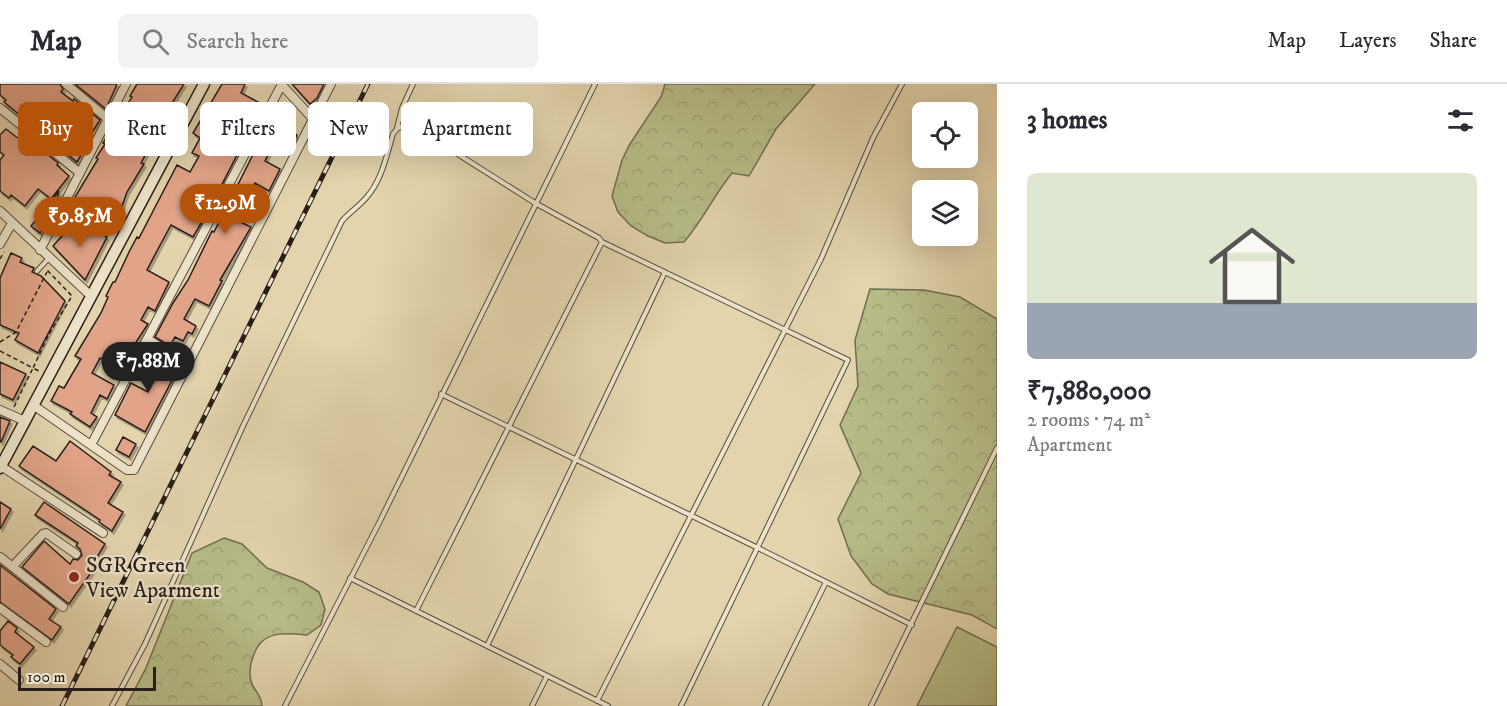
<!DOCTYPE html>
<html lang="en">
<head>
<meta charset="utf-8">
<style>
  body { margin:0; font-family:"IM FELL DW Pica",serif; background:#f2f2f3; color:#2b2b33; height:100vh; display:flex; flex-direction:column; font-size:22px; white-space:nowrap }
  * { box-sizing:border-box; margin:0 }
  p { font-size:20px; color:#7c7c81 }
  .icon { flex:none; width:33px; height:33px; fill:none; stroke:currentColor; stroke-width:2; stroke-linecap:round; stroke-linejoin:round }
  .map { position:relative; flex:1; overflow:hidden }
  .side { display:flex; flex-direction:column; background:#fff; width:510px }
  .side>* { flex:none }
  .guide { position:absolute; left:18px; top:18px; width:570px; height:54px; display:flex; gap:12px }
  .fabs { position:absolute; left:912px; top:18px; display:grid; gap:12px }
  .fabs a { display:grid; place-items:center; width:66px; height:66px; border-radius:9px; background:#fff; box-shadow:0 6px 24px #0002; font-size:30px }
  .scale { position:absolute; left:18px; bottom:15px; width:138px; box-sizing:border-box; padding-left:6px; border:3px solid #2a1e1a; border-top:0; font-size:16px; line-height:21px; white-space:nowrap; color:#2a1e1a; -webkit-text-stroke:4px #ede3ca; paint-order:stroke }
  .price { position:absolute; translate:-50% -51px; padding:0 14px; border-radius:21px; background:#b45309; color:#fff; font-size:20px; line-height:39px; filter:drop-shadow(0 2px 3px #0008) }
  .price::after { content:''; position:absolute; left:50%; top:36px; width:18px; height:14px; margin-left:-9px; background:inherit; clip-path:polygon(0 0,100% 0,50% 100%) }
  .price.on { background:#222; color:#fff }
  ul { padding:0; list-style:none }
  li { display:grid; align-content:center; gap:12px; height:318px; padding:0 30px }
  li+li { border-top:2px solid #e1e1e2 }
  li span { display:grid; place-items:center; height:186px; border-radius:9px; color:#555 }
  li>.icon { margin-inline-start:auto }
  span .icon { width:108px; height:108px; fill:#fffc; stroke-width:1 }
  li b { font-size:26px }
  h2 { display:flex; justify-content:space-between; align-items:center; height:72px; padding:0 30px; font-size:26px }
  .tag { padding:0 21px; border-radius:9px; background:#fff; box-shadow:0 6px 24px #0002; font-size:21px; line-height:54px }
  .tag.on { background:#b45309; color:#fff }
  header { display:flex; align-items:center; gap:36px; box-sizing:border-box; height:84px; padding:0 30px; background:#fff; border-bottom:2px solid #e1e1e2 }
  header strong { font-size:28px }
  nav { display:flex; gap:33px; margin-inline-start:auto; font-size:21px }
  .search { width:420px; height:54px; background:#f2f2f3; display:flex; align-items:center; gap:15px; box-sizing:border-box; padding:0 21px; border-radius:9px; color:#7c7c81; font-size:22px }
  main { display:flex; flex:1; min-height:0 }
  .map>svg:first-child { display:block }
</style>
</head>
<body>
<header>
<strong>Map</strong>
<div class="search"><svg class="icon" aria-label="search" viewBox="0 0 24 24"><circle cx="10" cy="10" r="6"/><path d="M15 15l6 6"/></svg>Search here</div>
<nav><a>Map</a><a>Layers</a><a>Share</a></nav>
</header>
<main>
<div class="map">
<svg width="997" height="622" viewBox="0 0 997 622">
  <defs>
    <pattern id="forest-crowns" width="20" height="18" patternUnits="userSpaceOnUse" patternTransform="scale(1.5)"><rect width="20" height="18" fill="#b6bc88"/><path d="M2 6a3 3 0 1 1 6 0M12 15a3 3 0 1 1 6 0" fill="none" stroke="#9da175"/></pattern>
    <filter id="shadow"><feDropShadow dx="2" dy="3" stdDeviation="0" flood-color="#0004"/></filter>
  </defs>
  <rect width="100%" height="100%" fill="#e3d4ad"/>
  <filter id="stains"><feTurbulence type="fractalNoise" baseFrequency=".00333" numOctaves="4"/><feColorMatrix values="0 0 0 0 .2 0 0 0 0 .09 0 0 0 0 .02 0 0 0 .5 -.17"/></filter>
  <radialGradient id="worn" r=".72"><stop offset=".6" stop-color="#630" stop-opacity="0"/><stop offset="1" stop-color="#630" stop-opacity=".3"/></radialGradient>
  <!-- forest -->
  <path fill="url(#forest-crowns)" stroke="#706d51" stroke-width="1.5" d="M665,0H815L776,45L749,92L732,89C714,111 703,136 684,158L665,159L648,152L631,142L618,128L612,112L622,76L630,60L661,13Z
    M870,205L924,206L960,213L997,235V545L972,531L888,510L872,500L851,472L838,435L861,389L840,341L858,302L855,256Z
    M224,454L242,460L267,484L303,498L319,508L325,525L321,541L307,551C282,548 261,547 253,573C250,580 249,590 251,597C253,607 261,608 262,622H126L146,584L192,469Z"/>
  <!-- park -->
  <path fill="#b6bc88" stroke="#706d51" stroke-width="1.5" d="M957,543L997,563V622H917Z"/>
  <!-- building -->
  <path fill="#e2a489" stroke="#2a1e1a" stroke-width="1.5" filter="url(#shadow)" d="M0,0H60L63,5L61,8L73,17L74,15L100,36L89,53L91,54L77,78L4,18L6,16L0,11Z
    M75,0H117L106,25Z
    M137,0H184L162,35L169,39L158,58L150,62L141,79L144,80L127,108L121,125L123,126L116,141L90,130L72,118L98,75L96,74L105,60L103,59L132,13L130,12Z
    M222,0H245L241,9L258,18L251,31L256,34L219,106L217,105L208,123L210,124L193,153L171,141L158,165L147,186L169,198L155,227L148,223L141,236L148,240L119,284L100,274L92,289L114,301L107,315L100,311L91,329L97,333L90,343L70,330L72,328L51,317L59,302L64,304L81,275L75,272L101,229L108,213L106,212L113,198H115L130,166L137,153L139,154L177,81L190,88L199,72L192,69L200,54L193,49Z
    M292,0H324L317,14L310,20Z
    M276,25L290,32L284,44L297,51L292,62L278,55L273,65L271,64L265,77L280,85L269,107L255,99L236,136L251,143L250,145L220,196L222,197L209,222L195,215L184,235L196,242L192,250L188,248L183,257L175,253L170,262L155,253L173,219L188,196L212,147L214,148Z
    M6,45L32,65L35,60L58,79L57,81L69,92L51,115L38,105L25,122L11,111L9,114L0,107V76L4,71L0,68V51Z
    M59,107L53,129L40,149L31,142Z
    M69,139L83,150L87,143L107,153L85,196L53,162L62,152L60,150Z
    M11,169L22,174L20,178L34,184L32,188L41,192L65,217L38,269L15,256L19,249L0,241V194Z
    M151,264L180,281L145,348L115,331L131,299L148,308L160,285L144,276Z
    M0,278L26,290L13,316L0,310Z
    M0,333L10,337L1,358H0Z
    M123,353L136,360L129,373L116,366Z
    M70,357L111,388L109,391L121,398L108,419L123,428L112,447L99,438L100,436L19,382L33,362L56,377Z
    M0,418L11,425L0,445Z
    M44,418L105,460L94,478L97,480L69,520L22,483L44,457L70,480L73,475L78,476L82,471L80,465L76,462L78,459L35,431Z
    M0,481L56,525L49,535L61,543L52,556L0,518Z
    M8,537L17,544L15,548L34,563L20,580L11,573L13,571L0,561V547Z"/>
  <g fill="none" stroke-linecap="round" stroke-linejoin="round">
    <defs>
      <path id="service" d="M397,44L402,24L413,0
        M37,187L49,174
        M441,310L758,464L912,541
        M350,494L608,622
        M416,527L602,158
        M487,562L665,188
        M597,617L821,175L873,54L902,0
        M112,622L145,560L243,342L342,137C349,129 358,123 366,114C382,96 386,73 393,50L397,45L404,41L418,45L535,119L599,154L602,158L848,276L681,622
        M285,622L379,439L595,0
        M532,622L547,592
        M765,622L826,498
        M871,622L997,364"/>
      <path id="minor" d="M66,0L108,35
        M281,0L313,35
        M0,24L80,89
        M0,127L91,212
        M0,160L12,139
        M40,166L126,0
        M147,255L188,279
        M33,321L127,386H134L331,0
        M0,326L25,337
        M91,361L282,0
        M1,382L103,449
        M0,473L63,523
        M13,482L43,450L46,449L76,470
        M0,524L46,558
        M0,580L19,596"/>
      <path id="secondary" d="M0,384L204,0"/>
    </defs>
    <!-- service casing -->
    <use href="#service" stroke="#584c3f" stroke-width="6"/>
    <!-- minor casing -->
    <use href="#minor" stroke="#584c3f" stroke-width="10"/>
    <!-- secondary casing -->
    <use href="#secondary" stroke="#2a1e1a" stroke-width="13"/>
    <!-- path -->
    <path stroke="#2a1e1a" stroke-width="1.5" stroke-dasharray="4.5 3" stroke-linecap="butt" d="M0,175L4,168
      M0,258L16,248L47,188
      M0,267L33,284L49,250L72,212L47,186
      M14,323L33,284L41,288"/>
    <!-- service -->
    <use href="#service" stroke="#ede3ca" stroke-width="4"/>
    <!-- minor -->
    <use href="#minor" stroke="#ede3ca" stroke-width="8"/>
    <!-- secondary -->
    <use href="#secondary" stroke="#ede3ca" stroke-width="10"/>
    <defs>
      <path id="rail" d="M62,622L368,0"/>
    </defs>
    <!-- rail casing -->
    <use href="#rail" stroke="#2a1e1a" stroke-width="5"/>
    <!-- rail -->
    <use href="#rail" stroke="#ede3ca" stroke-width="3" stroke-dasharray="9" stroke-linecap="butt"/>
  </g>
  <!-- markers -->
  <circle fill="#8f2418" stroke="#ede3ca" stroke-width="2" cx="74" cy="493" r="6"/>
  <g text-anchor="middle" stroke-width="4.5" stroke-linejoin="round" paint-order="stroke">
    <!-- poi labels -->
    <g font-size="22" fill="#2a1e1a" stroke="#ede3ca" text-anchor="start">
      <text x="86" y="488">SGR Green<tspan x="86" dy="25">View Aparment</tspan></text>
    </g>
  </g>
  <rect width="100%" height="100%" filter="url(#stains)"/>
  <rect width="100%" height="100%" fill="url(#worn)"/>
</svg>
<div class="fabs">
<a><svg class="icon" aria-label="locate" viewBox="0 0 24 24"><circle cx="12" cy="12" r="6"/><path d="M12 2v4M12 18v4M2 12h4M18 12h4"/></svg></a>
<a><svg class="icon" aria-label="layers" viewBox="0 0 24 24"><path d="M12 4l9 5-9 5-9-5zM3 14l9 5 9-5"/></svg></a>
</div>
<div class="scale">100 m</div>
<b class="price" style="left:225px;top:151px">₹12.9M</b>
<b class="price" style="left:80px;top:164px">₹9.85M</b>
<b class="price on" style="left:148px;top:309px">₹7.88M</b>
<div class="guide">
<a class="tag on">Buy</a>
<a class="tag">Rent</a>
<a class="tag">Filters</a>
<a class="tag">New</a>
<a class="tag">Apartment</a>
</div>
</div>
<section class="side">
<h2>3 homes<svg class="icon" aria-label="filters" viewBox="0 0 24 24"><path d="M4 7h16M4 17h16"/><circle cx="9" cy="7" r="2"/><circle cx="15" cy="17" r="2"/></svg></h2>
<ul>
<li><span style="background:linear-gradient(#dfe7d0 70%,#9aa5b1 0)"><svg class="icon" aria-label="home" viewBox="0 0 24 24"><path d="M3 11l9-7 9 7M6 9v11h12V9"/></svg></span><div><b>₹7,880,000</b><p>2 rooms · 74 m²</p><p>Apartment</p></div></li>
</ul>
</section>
</main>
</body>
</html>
